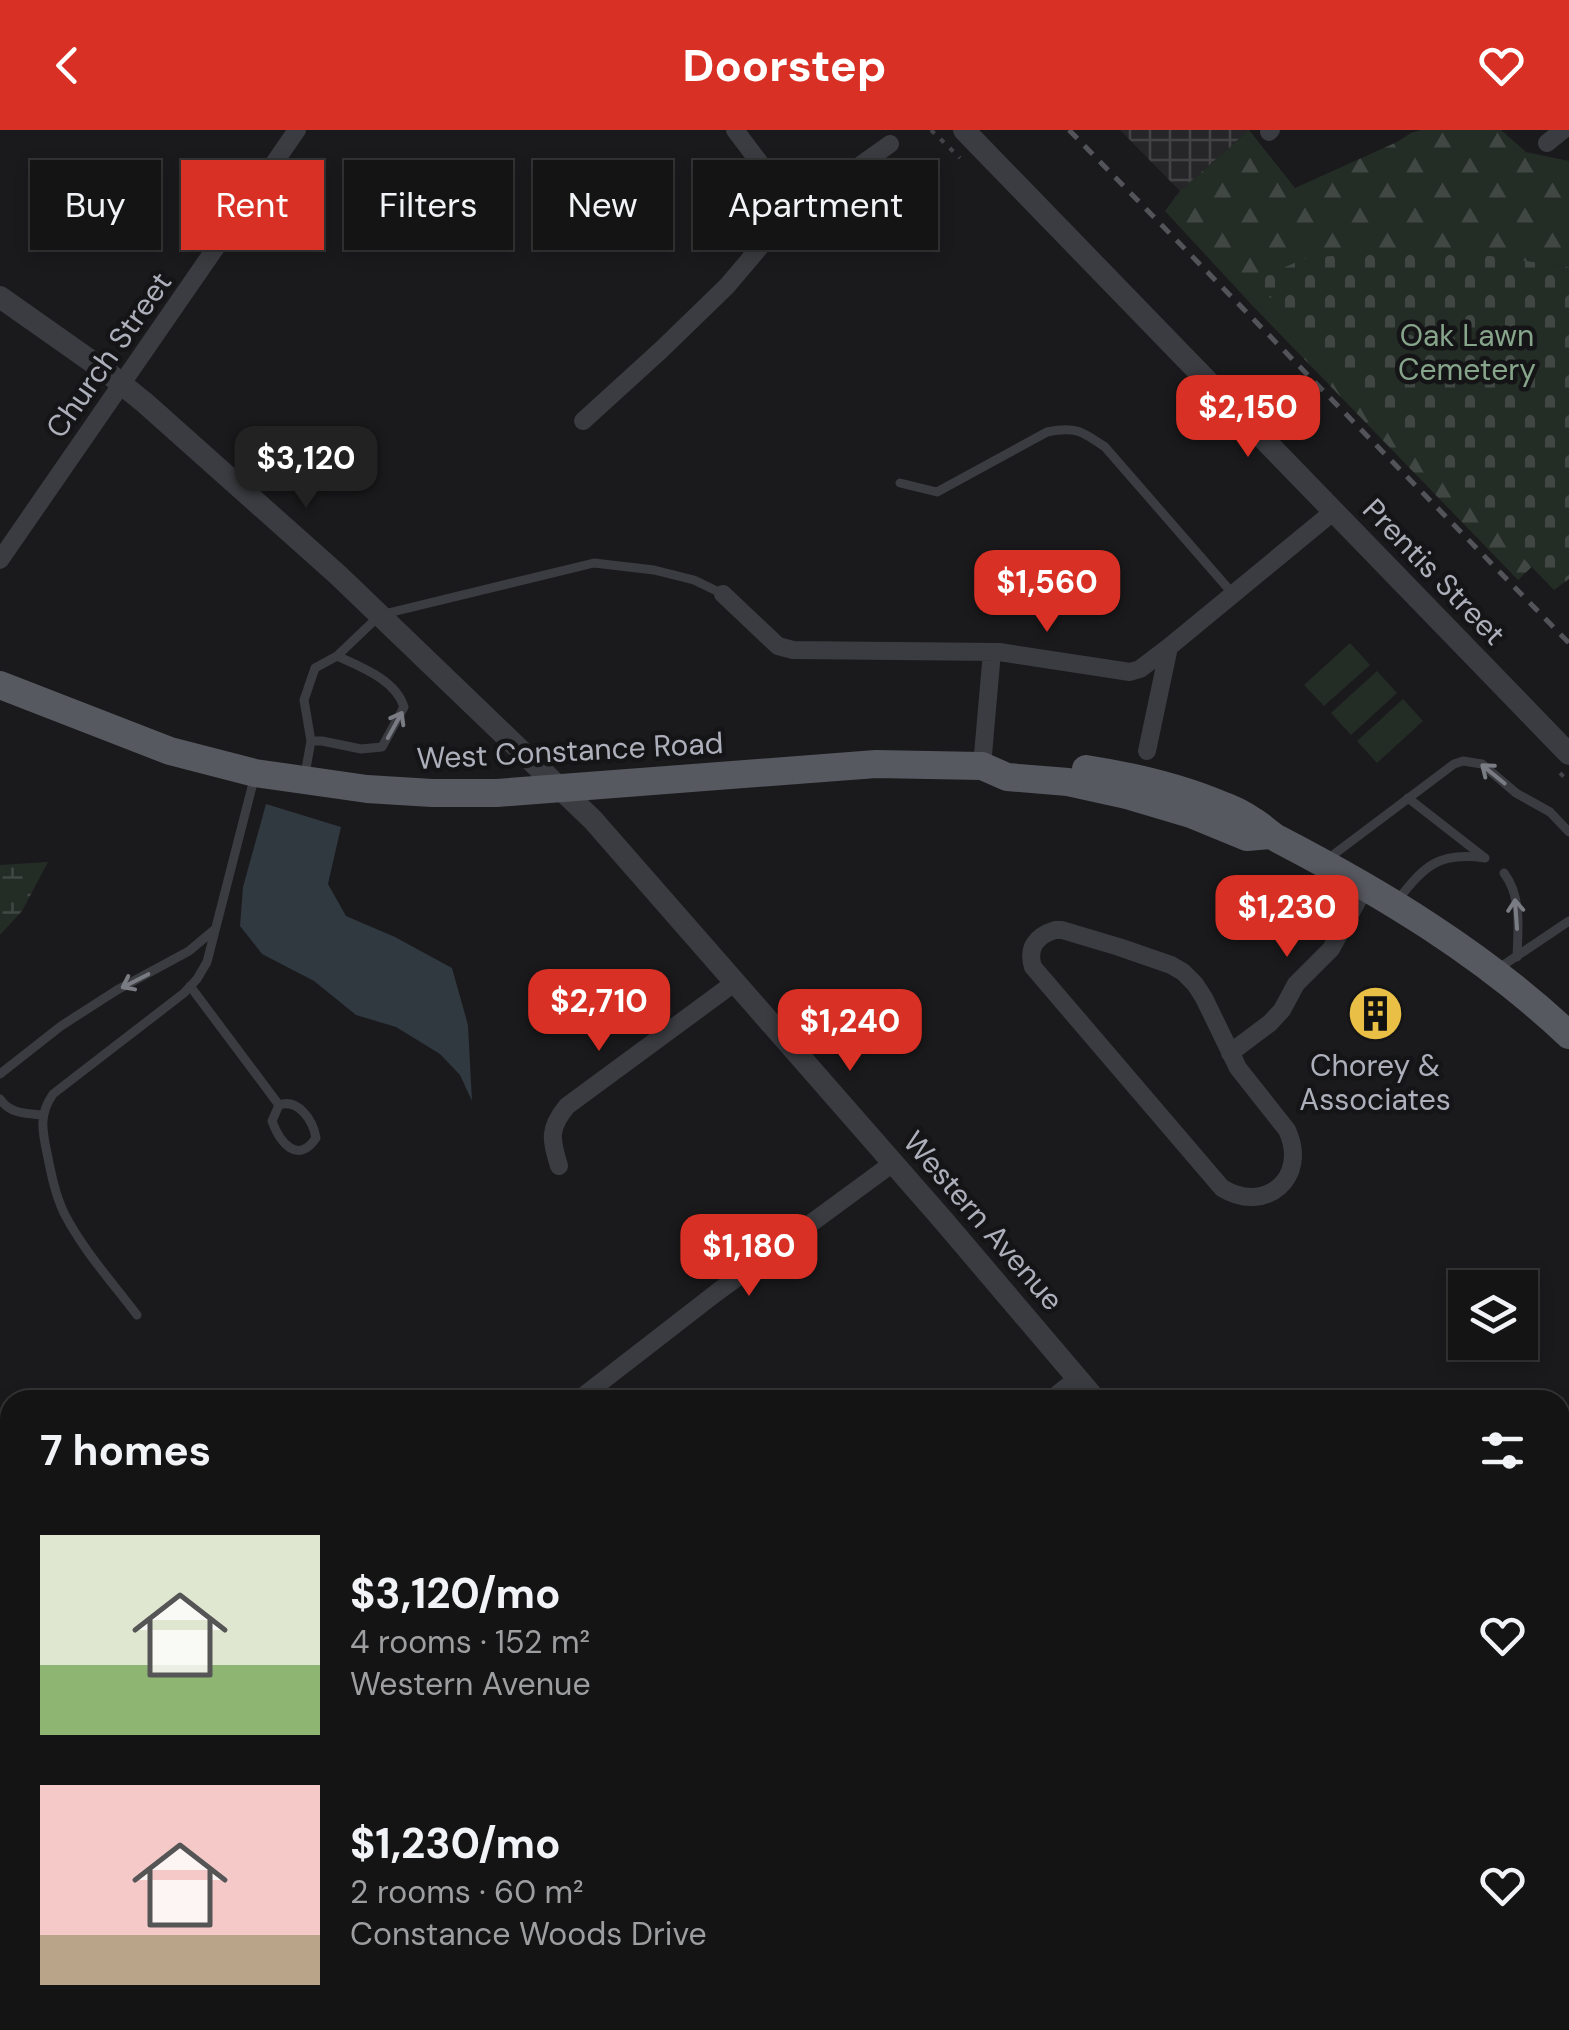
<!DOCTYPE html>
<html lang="en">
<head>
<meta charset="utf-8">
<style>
  body { margin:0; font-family:"DM Sans",sans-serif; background:#212122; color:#f1f3f6; height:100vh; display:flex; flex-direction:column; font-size:38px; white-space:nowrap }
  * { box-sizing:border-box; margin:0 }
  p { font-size:32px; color:#9d9ea0 }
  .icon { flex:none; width:55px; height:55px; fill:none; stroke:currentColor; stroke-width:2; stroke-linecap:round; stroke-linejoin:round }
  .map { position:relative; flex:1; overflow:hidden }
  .side { position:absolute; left:0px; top:1260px; width:1570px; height:640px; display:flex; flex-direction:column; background:#141415; border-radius:30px 30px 0 0; box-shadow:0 5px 15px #0003,0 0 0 2px #333334 }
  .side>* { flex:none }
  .top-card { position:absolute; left:30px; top:30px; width:1000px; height:90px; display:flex; gap:20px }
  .tools { position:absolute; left:1448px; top:1140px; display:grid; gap:20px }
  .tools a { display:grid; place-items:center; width:90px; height:90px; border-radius:0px; background:#141415; box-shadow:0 5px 15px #0003,0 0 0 2px #333334; font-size:50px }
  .price { position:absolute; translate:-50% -85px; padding:0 22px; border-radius:20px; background:#d93025; color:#fff; font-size:32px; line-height:65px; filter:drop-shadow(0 2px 5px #0008) }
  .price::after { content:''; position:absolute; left:50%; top:60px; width:30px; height:22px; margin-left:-15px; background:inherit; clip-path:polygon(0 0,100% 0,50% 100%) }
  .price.current { background:#222; color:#fff }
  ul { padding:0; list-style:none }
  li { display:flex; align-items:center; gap:30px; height:250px; padding:0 40px }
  li span { display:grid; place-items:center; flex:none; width:280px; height:200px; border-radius:0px; color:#555 }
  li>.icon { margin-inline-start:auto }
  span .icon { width:120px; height:120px; fill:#fffc; stroke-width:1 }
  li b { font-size:42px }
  h2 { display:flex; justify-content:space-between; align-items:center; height:120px; padding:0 40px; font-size:42px }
  .tag { padding:0 35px; border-radius:0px; background:#141415; box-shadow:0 5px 15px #0003,0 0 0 2px #333334; font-size:35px; line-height:90px }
  .tag.current { background:#d93025; color:#fff }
  header { display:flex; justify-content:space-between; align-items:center; height:130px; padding:0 40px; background:#d93025; color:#fff; font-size:45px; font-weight:700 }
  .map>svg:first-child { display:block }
</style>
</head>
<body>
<header><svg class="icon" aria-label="back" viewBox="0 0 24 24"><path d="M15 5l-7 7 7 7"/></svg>Doorstep<svg class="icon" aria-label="heart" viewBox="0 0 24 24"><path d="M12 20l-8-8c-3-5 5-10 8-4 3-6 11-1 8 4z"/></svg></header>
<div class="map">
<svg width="1569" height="1900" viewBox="0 0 1569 1900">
  <defs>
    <pattern id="industrial-grid" width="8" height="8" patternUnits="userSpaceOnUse" patternTransform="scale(2.5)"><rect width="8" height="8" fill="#262629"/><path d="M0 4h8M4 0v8" fill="none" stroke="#434346"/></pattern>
    <pattern id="forest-firs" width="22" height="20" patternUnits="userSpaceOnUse" patternTransform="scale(2.5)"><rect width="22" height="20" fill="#242c26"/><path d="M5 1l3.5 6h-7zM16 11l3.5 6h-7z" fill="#414844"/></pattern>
    <pattern id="wetland-marsh" width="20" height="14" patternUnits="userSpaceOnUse" patternTransform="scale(2.5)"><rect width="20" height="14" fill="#242c26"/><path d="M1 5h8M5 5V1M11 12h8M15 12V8" fill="none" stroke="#414844"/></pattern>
    <pattern id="cemetery-stones" width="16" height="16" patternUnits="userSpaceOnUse" patternTransform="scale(2.5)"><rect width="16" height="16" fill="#242c26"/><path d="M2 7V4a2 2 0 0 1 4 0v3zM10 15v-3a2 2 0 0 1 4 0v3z" fill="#414844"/></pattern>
  </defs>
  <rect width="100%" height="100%" fill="#1a1a1c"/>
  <!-- industrial -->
  <path fill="url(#industrial-grid)" d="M1120,0H1249L1180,61Z"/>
  <!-- forest -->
  <path fill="url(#forest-firs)" d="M1249,0L1295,58L1397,12L1411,3L1421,0H1501L1526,22L1569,31V137L1492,127L1541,428L1518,450L1250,173L1165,81L1180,61Z"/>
  <!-- wetland -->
  <path fill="url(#wetland-marsh)" d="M48,732L22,781L0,805V735Z"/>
  <!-- cemetery -->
  <path fill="url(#cemetery-stones)" d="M1433,118L1569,137V449L1554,460L1255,150L1306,128Z"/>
  <!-- garden -->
  <path fill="#242c26" d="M1350,513L1370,535L1324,576L1304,555Z
    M1377,541L1397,563L1351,605L1331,583Z
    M1403,569L1423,591L1377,633L1357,611Z"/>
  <!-- water -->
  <path fill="#303840" d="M266,674L341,697L328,754L346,786L395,807L452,838L468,895L472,971L460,945L440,924L396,897L356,885L314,851L262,824L240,796L243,757Z"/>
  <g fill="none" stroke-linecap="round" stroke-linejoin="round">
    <!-- path -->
    <path stroke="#414348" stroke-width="4" stroke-dasharray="5 8" stroke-linecap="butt" d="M931,0L960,28
      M1560,643L1569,652"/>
    <!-- service -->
    <path stroke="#3b3c41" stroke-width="9" d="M900,353L937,362L1047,302C1075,296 1082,301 1105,317L1233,464
      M337,526L380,485L594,433L654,440L694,450L723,464
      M305,644L311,611L304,570L315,538L337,526C361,537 396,550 404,577L382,617L361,619L322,611H311
      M1408,668L1485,728
      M1325,731L1454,634L1463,631L1482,634L1516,663L1550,682L1569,702
      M1504,743C1522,767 1518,798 1517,827
      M1396,772C1424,737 1437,721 1485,728
      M1496,840L1569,791
      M190,856L279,975L272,991C280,1013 298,1035 316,1008C313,990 298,968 279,975
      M0,944L61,896L117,860L189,821L214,800
      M0,969C10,984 26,983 42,985
      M137,1185C112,1152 83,1120 64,1083C55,1064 51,1043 47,1023C42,1000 39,984 53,964L184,863L197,849L207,832L255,645"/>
    <!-- minor -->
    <path stroke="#3b3c41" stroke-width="18" d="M735,0L772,49L782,70V91
      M1269,2L1271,0
      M1547,13L1563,0
      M583,291L661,220L727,156L782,91L890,14
      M0,430L297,0
      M723,464L778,516L793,520L999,522L1130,542L1140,539L1169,517L1334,381
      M1147,621L1169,517
      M982,636L992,522
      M1055,800H1062L1119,817L1171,835L1183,842L1195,854L1204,868L1238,938L1287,1000C1309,1047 1266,1085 1222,1058L1033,837C1027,818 1036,806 1055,800Z
      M1230,923L1270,893L1282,880L1296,854L1331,819L1366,755
      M559,1036C551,1009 548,999 567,976L734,853
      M578,1270L716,1163L893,1033
      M1050,1270L1078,1248
      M0,1701L10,1693
      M439,1890L446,1900
      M895,1890L903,1900
      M1554,1890L1561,1900
      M209,1900L223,1890
      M696,1900L709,1890
      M1176,1900L1189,1890"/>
    <!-- tertiary -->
    <path stroke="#3b3c41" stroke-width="22" d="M964,0L1569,624
      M0,167L108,243L145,273L338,445L593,690L943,1090L1096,1270
      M1560,1615L1569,1608"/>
    <!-- primary -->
    <path stroke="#575960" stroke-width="28" d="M0,555L170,621L255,643L367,659L432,663H497L876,634L982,636L1007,647L1068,652L1127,665L1191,684L1247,707L1270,705
      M1086,639C1131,646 1176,656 1219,674C1231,678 1243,684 1253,691C1262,696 1269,704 1278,709C1382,763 1483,824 1569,905"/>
    <!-- rail -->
    <path stroke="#52545a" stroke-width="5" stroke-dasharray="12 10" stroke-linecap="butt" d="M1069,0L1569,513"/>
  </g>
  <!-- one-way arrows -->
  <defs><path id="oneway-shaft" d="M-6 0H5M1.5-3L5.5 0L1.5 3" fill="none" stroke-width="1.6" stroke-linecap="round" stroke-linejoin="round" transform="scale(2.5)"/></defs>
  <g stroke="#7a7c84">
    <use href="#oneway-shaft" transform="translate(395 595) rotate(-61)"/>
    <use href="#oneway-shaft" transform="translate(1493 644) rotate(-141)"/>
    <use href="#oneway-shaft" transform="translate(1516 784) rotate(-94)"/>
    <use href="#oneway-shaft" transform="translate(135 851) rotate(153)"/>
  </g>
  <!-- icons -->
  <defs>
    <symbol id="building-disc" viewBox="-11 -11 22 22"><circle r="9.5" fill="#e9c045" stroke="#151517"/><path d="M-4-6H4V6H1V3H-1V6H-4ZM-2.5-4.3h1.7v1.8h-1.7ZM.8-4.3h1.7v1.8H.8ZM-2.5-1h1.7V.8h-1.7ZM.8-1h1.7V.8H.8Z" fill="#111"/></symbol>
  </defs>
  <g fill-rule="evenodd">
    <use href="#building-disc" x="1344" y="852" width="63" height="63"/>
  </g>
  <g text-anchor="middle" stroke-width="9" stroke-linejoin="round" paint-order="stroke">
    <!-- park labels -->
    <g font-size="30" fill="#86a58a" stroke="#151517">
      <text x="1467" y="216">Oak Lawn<tspan x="1467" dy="34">Cemetery</tspan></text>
    </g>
    <!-- street labels -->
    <g font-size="30" fill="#adb0bb" stroke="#151517">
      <text transform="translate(109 225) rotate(-55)" y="10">Church Street</text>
      <text transform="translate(1434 442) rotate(46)" y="10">Prentis Street</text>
      <text transform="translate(570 621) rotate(-3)" y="10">West Constance Road</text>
      <text transform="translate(983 1091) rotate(49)" y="10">Western Avenue</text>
    </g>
    <!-- poi labels -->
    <g font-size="30" fill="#adb0bb" stroke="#151517">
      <text x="1375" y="946">Chorey &amp;<tspan x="1375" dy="34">Associates</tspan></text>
    </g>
  </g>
</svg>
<div class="tools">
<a><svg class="icon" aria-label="layers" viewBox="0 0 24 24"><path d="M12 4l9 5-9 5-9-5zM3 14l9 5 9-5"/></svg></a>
</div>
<b class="price" style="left:1248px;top:330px">$2,150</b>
<b class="price current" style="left:306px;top:381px">$3,120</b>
<b class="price" style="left:1047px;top:505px">$1,560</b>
<b class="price" style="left:1287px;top:830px">$1,230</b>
<b class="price" style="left:599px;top:924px">$2,710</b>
<b class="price" style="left:850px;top:944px">$1,240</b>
<b class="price" style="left:749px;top:1169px">$1,180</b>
<div class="top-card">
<a class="tag">Buy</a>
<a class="tag current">Rent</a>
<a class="tag">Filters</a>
<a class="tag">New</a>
<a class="tag">Apartment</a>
</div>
<section class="side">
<h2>7 homes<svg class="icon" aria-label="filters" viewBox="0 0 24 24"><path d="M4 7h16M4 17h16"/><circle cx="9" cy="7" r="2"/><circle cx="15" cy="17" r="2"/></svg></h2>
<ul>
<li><span style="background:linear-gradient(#dfe7d0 65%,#8fb573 0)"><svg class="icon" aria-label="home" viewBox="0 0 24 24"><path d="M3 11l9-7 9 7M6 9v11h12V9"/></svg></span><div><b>$3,120/mo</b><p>4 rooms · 152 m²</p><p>Western Avenue</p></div><svg class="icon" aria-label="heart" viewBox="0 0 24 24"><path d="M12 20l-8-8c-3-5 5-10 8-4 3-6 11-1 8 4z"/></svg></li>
<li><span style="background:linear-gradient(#f6c9c9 75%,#b9a48a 0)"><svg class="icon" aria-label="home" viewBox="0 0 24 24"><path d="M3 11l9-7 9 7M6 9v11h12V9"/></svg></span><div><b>$1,230/mo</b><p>2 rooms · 60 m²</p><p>Constance Woods Drive</p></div><svg class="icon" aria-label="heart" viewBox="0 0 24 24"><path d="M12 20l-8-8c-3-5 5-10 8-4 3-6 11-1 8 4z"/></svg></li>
</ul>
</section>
</div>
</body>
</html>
